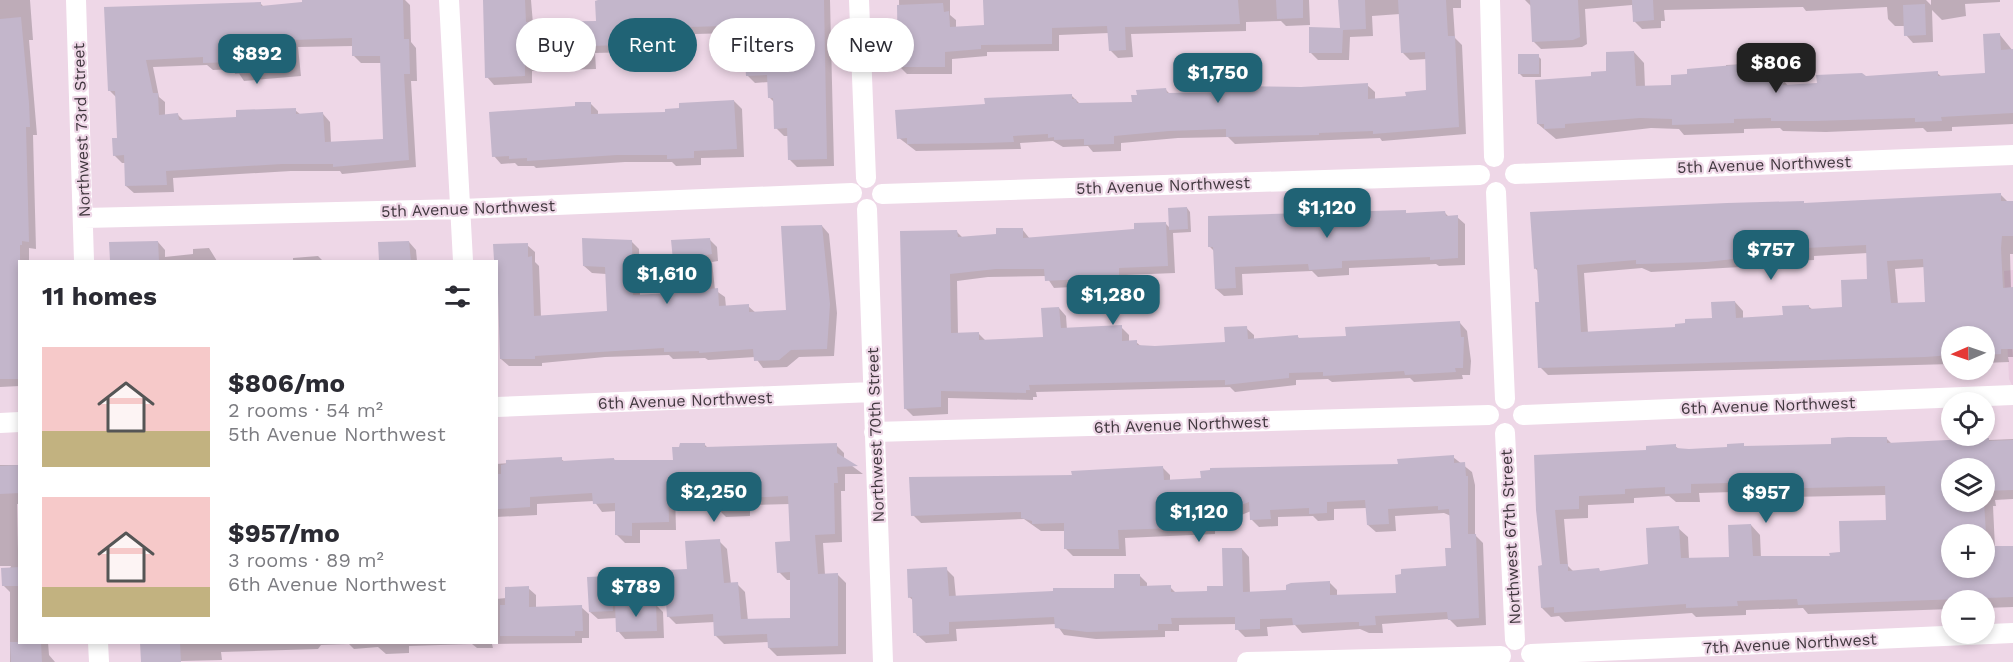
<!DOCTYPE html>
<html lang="en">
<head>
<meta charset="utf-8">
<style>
  body { margin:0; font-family:"Work Sans",sans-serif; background:#f2f2f3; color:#2b2b33; height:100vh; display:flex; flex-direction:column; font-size:22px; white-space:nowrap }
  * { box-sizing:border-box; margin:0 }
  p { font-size:20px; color:#7c7c81 }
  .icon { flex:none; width:33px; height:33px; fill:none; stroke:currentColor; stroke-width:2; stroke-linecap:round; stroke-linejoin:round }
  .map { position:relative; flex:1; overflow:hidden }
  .details { position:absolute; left:18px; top:260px; width:480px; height:384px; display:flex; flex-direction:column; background:#fff; border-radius:0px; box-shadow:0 3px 9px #0003 }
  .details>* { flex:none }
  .top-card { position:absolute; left:516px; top:18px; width:570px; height:54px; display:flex; gap:12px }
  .needle { width:39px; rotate:268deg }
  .controls { position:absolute; left:1941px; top:326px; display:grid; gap:12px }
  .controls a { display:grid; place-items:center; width:54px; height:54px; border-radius:50%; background:#fff; box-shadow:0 3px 9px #0003; font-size:30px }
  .price { position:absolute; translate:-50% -51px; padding:0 14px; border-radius:12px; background:#206375; color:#fff; font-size:20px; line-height:39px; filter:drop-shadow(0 2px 3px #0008) }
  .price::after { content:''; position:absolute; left:50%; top:36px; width:18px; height:14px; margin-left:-9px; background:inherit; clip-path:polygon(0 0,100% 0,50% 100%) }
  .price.selected { background:#222; color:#fff }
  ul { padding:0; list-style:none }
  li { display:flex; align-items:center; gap:18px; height:150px; padding:0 24px }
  li span { display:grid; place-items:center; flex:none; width:168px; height:120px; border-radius:0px; color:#555 }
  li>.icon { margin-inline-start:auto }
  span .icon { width:72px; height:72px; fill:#fffc; stroke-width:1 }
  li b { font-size:26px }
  h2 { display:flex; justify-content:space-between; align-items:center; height:72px; padding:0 24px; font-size:26px }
  .chip { padding:0 21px; border-radius:27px; background:#fff; box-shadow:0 3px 9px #0003; font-size:21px; line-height:54px }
  .chip.selected { background:#206375; color:#fff }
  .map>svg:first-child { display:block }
</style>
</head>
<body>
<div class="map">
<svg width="2013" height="662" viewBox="0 0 2013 662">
  <rect width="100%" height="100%" fill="#eed7e7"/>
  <!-- built -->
  <path fill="#e9cbe0" d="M2013,270V387L2009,379L2004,271Z"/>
  <!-- shadow -->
  <path fill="#0003" fill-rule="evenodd" d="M0,0H30L33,40H29L37,135H33L36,249L29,248V261H20V386L0,387Z
    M303,0H405L410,5L411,42L416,48L417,81H411L416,167L342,174L340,171H291L173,178L174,192L134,193L126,186V163H122L114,155L119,139L117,98L110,91L106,9L260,3L264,7L304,4ZM353,46L354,56L361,63H381L385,140L331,143L330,122L323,114L301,115L295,110L238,118L184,121L178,115L165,116V102L159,97L153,67L207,65L213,70L236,69L244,81L301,76L298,47Z
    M485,0H531L533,24L597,22L659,0H830L834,166L797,167L790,160L789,136H784L776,128L775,103L769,97V82L755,83L747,75L770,61L769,32L695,34V37L655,39L656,64L640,65L633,57L632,52L595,53L596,69L532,71V83L494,85L487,77Z
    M899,0H950V15L956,20V28L985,27L984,0H1309L1310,25L1286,26L1281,21L1246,22V31L1131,34L1133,57L1118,58L1110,50L1109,33L1059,35V51L987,52V56L952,59V74H907L900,67Z
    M1340,0H1461V8H1453L1455,38L1462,45L1466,134L1382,141L1380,138L1235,144L1228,137L1178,138L1121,143V151L1093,152L1088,146L1063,147L1053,141L1020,143L1021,149L916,151L899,138L986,105L1071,95L1079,103L1133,104L1166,90L1171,95L1367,85L1375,92V100L1407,98L1428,92L1427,59L1410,60L1403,53L1400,14L1372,16L1373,36L1350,37L1349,60H1318L1311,53L1342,29Z
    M1525,0H1926L1931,5V0H2000V2L1965,4L1966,16L1942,20L1932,10L1933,42L1913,43L1906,35V26H1895L1888,19L1887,7L1806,11L1803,7L1664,10L1665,21H1661V28L1642,29L1634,21L1632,5L1585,9L1587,44L1582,47L1541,49L1533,41L1532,7Z
    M2000,35L2013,51V124L1952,127V131L1927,132L1923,128L1826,132L1783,131L1780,128L1744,129V133L1684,135L1679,129L1651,128L1556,139L1538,124L1593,78L1608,73L1634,52L1644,63L1645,87L1672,86L1688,75L1726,69V65L1770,63L1788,86L1937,73L1942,77L1987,75Z
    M1538,56L1541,59V77H1523L1520,74Z
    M734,101L742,109L744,157L701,158V165L676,166L672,162H625L536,168L534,166H518L515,163L501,164L494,156L576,107L590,103L598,111V115L666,114Z
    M2000,194L2008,202H2013V254H2010L2013,357H2008L2009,362L1984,363V336H1952V364L1548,375L1540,367L1541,303L1538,271L1535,268L1804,203L1806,205ZM1868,253V280L1844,309L1813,310L1808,306L1784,317L1743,319V311L1735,302L1713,319L1677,329L1588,333L1584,273L1642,268L1651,272L1741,267L1740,263L1814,260V256ZM1925,267L1927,303L1898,304L1895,269Z
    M1187,208L1190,212L1191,232L1173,233L1175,273L1126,275V284L1054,288L1046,276L988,277L957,281L958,334H979L986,341L1045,339L1059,308L1066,316L1067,330L1121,327L1129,335V342H1136L1142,347L1227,344L1246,328L1254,335V340L1297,336L1301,340L1347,337L1460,323L1467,331L1471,361L1470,375H1462L1463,379L1414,382L1410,378L1332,382L1328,379L1296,380V385L1235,392L1230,387L1036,392L1037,397H1033V400L948,398V414L913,416L905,408L957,232L963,238L997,236L1022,229L1030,239L1136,230L1166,224L1171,229Z
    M1405,212L1409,215L1445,213L1449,217H1457L1465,224V265L1439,266L1436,264L1349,268V275L1318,277L1312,271L1242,274L1243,295L1224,296L1216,289L1214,251L1210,247Z
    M822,226L829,234L837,313L834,356L799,357L787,367L763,368L755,357L708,360L705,358L673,359L669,355L605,357L542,363V366H509L501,359L499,263L495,259L527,245L535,252V262L539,266L541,317L609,313L606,274L592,273L584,266L631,241L639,249L640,296L672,295L678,291L709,239L717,247L718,261L712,262L715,290L725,297L726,307L748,306L756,313L788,311Z
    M158,242L165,250V257L193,254V249L209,248L217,261H111Z
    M409,242L416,250L417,261H381Z
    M318,256L323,261H293V258Z
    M1886,438L1892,444L2013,439V499L1995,500L1996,506H1993L1995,548L2013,547V607L1984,608V600H1952V609L1808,614L1803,608L1746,610V615L1696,617L1692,613L1565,622L1559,616L1551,617L1542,608L1543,567L1537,510L1648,451L1675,446L1680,450L1833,445ZM1952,468H1984V501H1952ZM1733,492L1739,498L1886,495L1887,521L1842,554L1831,558H1761L1760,535L1751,525L1731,559H1689L1688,537L1678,528L1650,565L1601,572H1574L1568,566L1564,519L1588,518V505L1634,503V498L1669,496L1676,502H1700L1699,493ZM1952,534H1984V567H1952Z
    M704,444L709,449L836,445L844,453V460L863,474H845V491H841L842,542L823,543L825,575H838L846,583V654L777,656L769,648V642L724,644L716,636L715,622L676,624L668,616L688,570L719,541L727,549L731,584H737L745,592L748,621L792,619V580H787L779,572L791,543L790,504L750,505V516L726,517L718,509L717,494L714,491L675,492L676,530H640V543H625L617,535V511L602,512L594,501L537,504V515L496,517V464L561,459L565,462L614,459L616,462L674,461Z
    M1453,457L1472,472L1475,485V535L1483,543L1486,625L1457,627L1449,619L1382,624L1383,633H1369L1360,629L1302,633L1295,625L1267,627L1268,636L1245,637L1237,629V624L1179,625V631H1165V637L1096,639L1064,635L1056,624L956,629L957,641L926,643L914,632V601L909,597L946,569L954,577L956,598L1116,590L1139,575L1147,583V587H1170L1176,593L1209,592L1225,587L1242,549L1249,557L1250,593L1288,591L1329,582L1337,590V597L1398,594L1448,567L1453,549L1451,516L1444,513L1395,516L1396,531L1376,532L1368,525L1367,508L1334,509V520L1318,521L1313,516L1278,517V526L1259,527L1251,519V511L1215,526V534L1125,538L1126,556H1073L1066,549L1065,531H1041L1024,519L921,523L913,515L1073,477L1162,467L1170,475V481L1399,466Z
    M0,465H20V504H17L20,642H48L49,655L55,662H10V592L3,585L11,566H0Z
    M611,577L619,585L620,605L655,604L663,612L664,638L625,639L618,631L617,618L598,619L590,612Z
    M528,588L536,595V608L581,607L589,614V638H582V643L492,644L493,648H477L472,644L409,646V653L386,654L378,647L354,649L349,644L321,645L318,649L221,652L222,660L142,662L141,642H496V599L506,598Z"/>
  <!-- building -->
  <path fill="#c3b6cb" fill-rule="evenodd" d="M302,0H403L404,39H409L410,74H404L409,160L333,167V164H282L166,171L167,185L125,186L124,155L113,156L112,138H117L115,91H108L104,7L261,2V6L302,2ZM352,38V56H380L383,139L325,142L323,112L296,114V108L236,110V117L179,120L178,113L159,115L158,93H153L146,60L203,57V63L234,62L235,74L294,69L291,40Z
    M483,0H525L526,22L596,21L595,1L598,0H824L827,159L788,160L787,128L774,129L773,98H768L767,75L746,76L745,60L769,59L768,25L688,27V30L648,32L649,57L631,58L630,45L588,46L589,61L525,63V76L485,78Z
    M983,0H1238L1240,24L1125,27L1126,50L1109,51L1107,26L1052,28V44L981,45V49L945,52V67H898L897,5L943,3L944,12L949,11L950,27L984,25Z
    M1276,0H1303V18L1277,19Z
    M1338,0H1365L1366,29L1343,30L1342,53H1309V27L1340,28Z
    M1398,0H1446L1448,36H1455L1459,127L1373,134V131L1319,133V135L1226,137V129L1169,131L1114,136V144L1084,145V139L1054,140V137L1048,138V134L1013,136L1014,142L986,143L907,144V138L897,139L895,110L985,104L984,98L1072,94V99H1076L1077,103L1132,102L1131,95H1137L1136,90L1166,88L1167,93L1225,92V86L1301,87L1368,83V99L1406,96L1405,92L1426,90L1425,52L1401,53Z
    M1530,0H1578L1580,37L1573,40L1532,42Z
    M1632,0H1653L1654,20L1633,22Z
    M1925,4L1926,35L1904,36L1903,5Z
    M21,17L29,103L30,127H26L29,242L22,241V245H20V379H0V19Z
    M2000,33L2001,50L2013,49V113L1941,117L1942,121L1915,122V118L1814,121H1771V118L1734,119V123L1672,125V119L1640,118L1565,124V128L1544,129V124H1537L1535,80L1591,76V72L1606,71V52L1634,51L1636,86L1671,85V75L1687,74V69L1770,62L1771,78H1782L1783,85L1817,83L1816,75L1862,73L1866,76L1938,71V76L1985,73L1983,34Z
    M1518,54H1539V74H1518Z
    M734,100L737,149L694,151V158L667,159V155H617L527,161V158L509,159V156L492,157L489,112L575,106V102H591V114L665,112V109L679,108V103Z
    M2001,193V201H2013V236H2002L2001,248L2003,288L2013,287V349H2001V354L1984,355V336H1952V355L1925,357L1538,368L1535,302H1539L1537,268L1534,269L1530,212L1727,203L1804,201V203ZM1866,245L1867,279L1841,280L1842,307L1809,309V305L1782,306L1783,315L1736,318L1735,301L1711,302L1712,318L1685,319V323L1675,324V327L1581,332L1577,265L1636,260V264H1641L1707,262L1733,259V255L1806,252V248ZM1923,259L1925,302L1891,303L1887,261Z
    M1187,207L1188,229L1169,230L1168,208Z
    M1406,210V213L1445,211L1446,216L1458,215V258L1430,260V257L1342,261V268L1309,270L1308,264L1235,267L1236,288L1215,289L1213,247H1208V216Z
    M1166,222L1168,266L1119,268V277L1045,281L1044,269H996L950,274L951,333L979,332V340L1043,337L1041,308L1059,307L1061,328L1122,325V341L1137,340V345L1155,346L1225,342L1224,327L1247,326L1248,339L1298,335V338L1346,336L1345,327L1460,321L1461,337H1464L1463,368H1455L1456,372L1405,375L1404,371L1323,376V372L1289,373V378L1225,385V380L1029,385L1030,390H1026V393L941,391V407L904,409L900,231L957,230L958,237L996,234V228H1023V238L1134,229V223Z
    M822,225L830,304L827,349L791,350L779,360L754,361L753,349L699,353V351L664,352V348L535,356V359H500L497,260H494L493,244L528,243V257L532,256L534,316L607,311L605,267L583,266L582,238L632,240L633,295L671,293V290H676L671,240L710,238L712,254L706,255L708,289L718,288L719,306L749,304V312L786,310L781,226Z
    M158,241L159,261H110L109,242Z
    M409,241L411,261H379L378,242Z
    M1848,437H1887V443L1989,438V441L2013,440V490L1984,491V468H1952V501H1984L1986,534H1952V567H1984V546H2013V597L1798,605L1797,599L1737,601L1738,606L1686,608V604L1554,613V607L1541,608L1538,566L1542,565L1536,510L1534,455L1646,450V446L1676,444V448L1689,449L1727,447V444L1744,443V446L1831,444V438ZM1728,483V490L1885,486L1886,520L1839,521L1840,552L1829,553L1830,556H1753L1751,524L1728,525L1729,557L1681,558L1679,526L1646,528L1648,564L1600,571L1599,568L1568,571V564H1560L1555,510L1579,509V496L1625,494V489L1665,487V494L1691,493V484Z
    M680,443H705V447L837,443V453L858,466L837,467L838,483H834L835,534L815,535L818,574L838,573V646L768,648L767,634L714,636L713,614L667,617L664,570L687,569L685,541L720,539L724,583L738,582L741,619L790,618V572L777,573L775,542L790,541L788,496L743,498V509H716V490H711V483L668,485L669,522L632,523V536L615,535V503L593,504L592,493L530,497V507L498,509L496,474H501V465L506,464V460L562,457V461L614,458V460H673L672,447H679Z
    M1454,455V463L1465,462L1466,476H1468V534H1476L1479,618L1448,620L1447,612L1375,616L1376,625L1359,626V622H1352L1293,625L1292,618L1260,619V629L1235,630V617L1171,618L1172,624H1158V630L1087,632L1055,628L1054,617L949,622V634L917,636L916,633H913L912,597L908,598L907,569L947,567L949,596L1053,591V588H1114V574H1140V586L1171,585V592L1207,591V586H1223L1222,548H1242L1243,592L1286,590V585L1291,583L1330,581V595L1396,593L1395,575L1401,574V569L1446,566L1445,548H1451L1449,509L1438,510V506L1388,509L1389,524L1367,525L1365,500L1327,502V513L1309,514V508L1270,510L1271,519L1250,520L1249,502L1208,518V527L1118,530L1119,549H1064V523L1032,524V521L1021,518V512L911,516L909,477L1072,475L1071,471L1163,466L1164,480L1201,478L1200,471L1210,470V468L1398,464L1397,459Z
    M20,465V493L0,494V466Z
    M20,567V586H2L1,568Z
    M612,576L613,611L589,612L587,577Z
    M529,586V607L582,605L583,631H575V636H500V605H505V587Z
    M656,603L657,631L616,632L615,604Z
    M10,642H41L42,662H11Z
    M140,642H180L181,662H141Z"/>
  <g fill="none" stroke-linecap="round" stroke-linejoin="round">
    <!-- minor -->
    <path stroke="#fff" stroke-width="20" d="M76,0L84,261
      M449,0L463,261
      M859,0L866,178
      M1490,0L1494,157
      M1515,174L2013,155
      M1496,192L1505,399
      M882,194L1480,175
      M867,209L883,662
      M84,218L461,209L852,193
      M496,407L873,392
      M1523,415L2013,395
      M0,423L20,422
      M874,432L1489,415
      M1505,433L1515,640
      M98,642L99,662
      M1531,654L2013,633
      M1247,662L1501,656"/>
  </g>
  <g text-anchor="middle" stroke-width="4.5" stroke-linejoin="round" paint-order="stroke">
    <!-- street labels -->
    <g font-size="16" fill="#40373e" stroke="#eed7e7">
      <text transform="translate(81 130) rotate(-92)" y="6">Northwest 73rd Street</text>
      <text transform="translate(1764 164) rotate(-2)" y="6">5th Avenue Northwest</text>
      <text transform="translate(1163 185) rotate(-2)" y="6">5th Avenue Northwest</text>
      <text transform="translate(468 208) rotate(-2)" y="6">5th Avenue Northwest</text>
      <text transform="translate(685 400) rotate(-2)" y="6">6th Avenue Northwest</text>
      <text transform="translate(1768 405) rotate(-2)" y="6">6th Avenue Northwest</text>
      <text transform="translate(1181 424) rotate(-2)" y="6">6th Avenue Northwest</text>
      <text transform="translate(875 435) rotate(-92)" y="6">Northwest 70th Street</text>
      <text transform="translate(1510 537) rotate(-93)" y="6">Northwest 67th Street</text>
      <text transform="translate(1790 643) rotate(-3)" y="6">7th Avenue Northwest</text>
    </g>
  </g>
</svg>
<div class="controls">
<a><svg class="needle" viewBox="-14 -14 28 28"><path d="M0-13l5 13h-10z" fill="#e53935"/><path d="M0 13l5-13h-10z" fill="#7c7c81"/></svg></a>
<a><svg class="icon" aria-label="locate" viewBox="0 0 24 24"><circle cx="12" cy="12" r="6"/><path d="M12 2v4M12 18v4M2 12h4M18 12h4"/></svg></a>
<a><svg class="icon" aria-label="layers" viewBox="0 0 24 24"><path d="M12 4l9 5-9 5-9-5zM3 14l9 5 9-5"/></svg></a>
<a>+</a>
<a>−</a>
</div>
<b class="price" style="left:257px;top:85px">$892</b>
<b class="price selected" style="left:1776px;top:94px">$806</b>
<b class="price" style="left:1218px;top:104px">$1,750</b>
<b class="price" style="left:1327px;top:239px">$1,120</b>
<b class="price" style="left:1771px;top:281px">$757</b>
<b class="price" style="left:667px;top:305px">$1,610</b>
<b class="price" style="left:1113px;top:326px">$1,280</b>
<b class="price" style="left:714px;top:523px">$2,250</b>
<b class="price" style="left:1766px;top:524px">$957</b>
<b class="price" style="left:1199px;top:543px">$1,120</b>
<b class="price" style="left:636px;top:618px">$789</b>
<div class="top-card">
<a class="chip">Buy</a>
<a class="chip selected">Rent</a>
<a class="chip">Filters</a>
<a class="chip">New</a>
</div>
<section class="details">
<h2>11 homes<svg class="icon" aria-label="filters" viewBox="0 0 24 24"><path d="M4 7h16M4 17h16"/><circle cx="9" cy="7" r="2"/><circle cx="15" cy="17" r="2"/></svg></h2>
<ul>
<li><span style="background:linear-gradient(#f6c9c9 70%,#c2b280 0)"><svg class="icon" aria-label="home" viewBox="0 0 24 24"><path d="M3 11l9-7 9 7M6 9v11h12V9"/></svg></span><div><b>$806/mo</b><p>2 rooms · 54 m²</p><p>5th Avenue Northwest</p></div></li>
<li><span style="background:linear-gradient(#f6c9c9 75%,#c2b280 0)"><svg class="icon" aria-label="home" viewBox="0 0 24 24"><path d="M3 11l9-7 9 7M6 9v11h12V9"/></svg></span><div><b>$957/mo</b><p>3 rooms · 89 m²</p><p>6th Avenue Northwest</p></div></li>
</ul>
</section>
</div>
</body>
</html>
